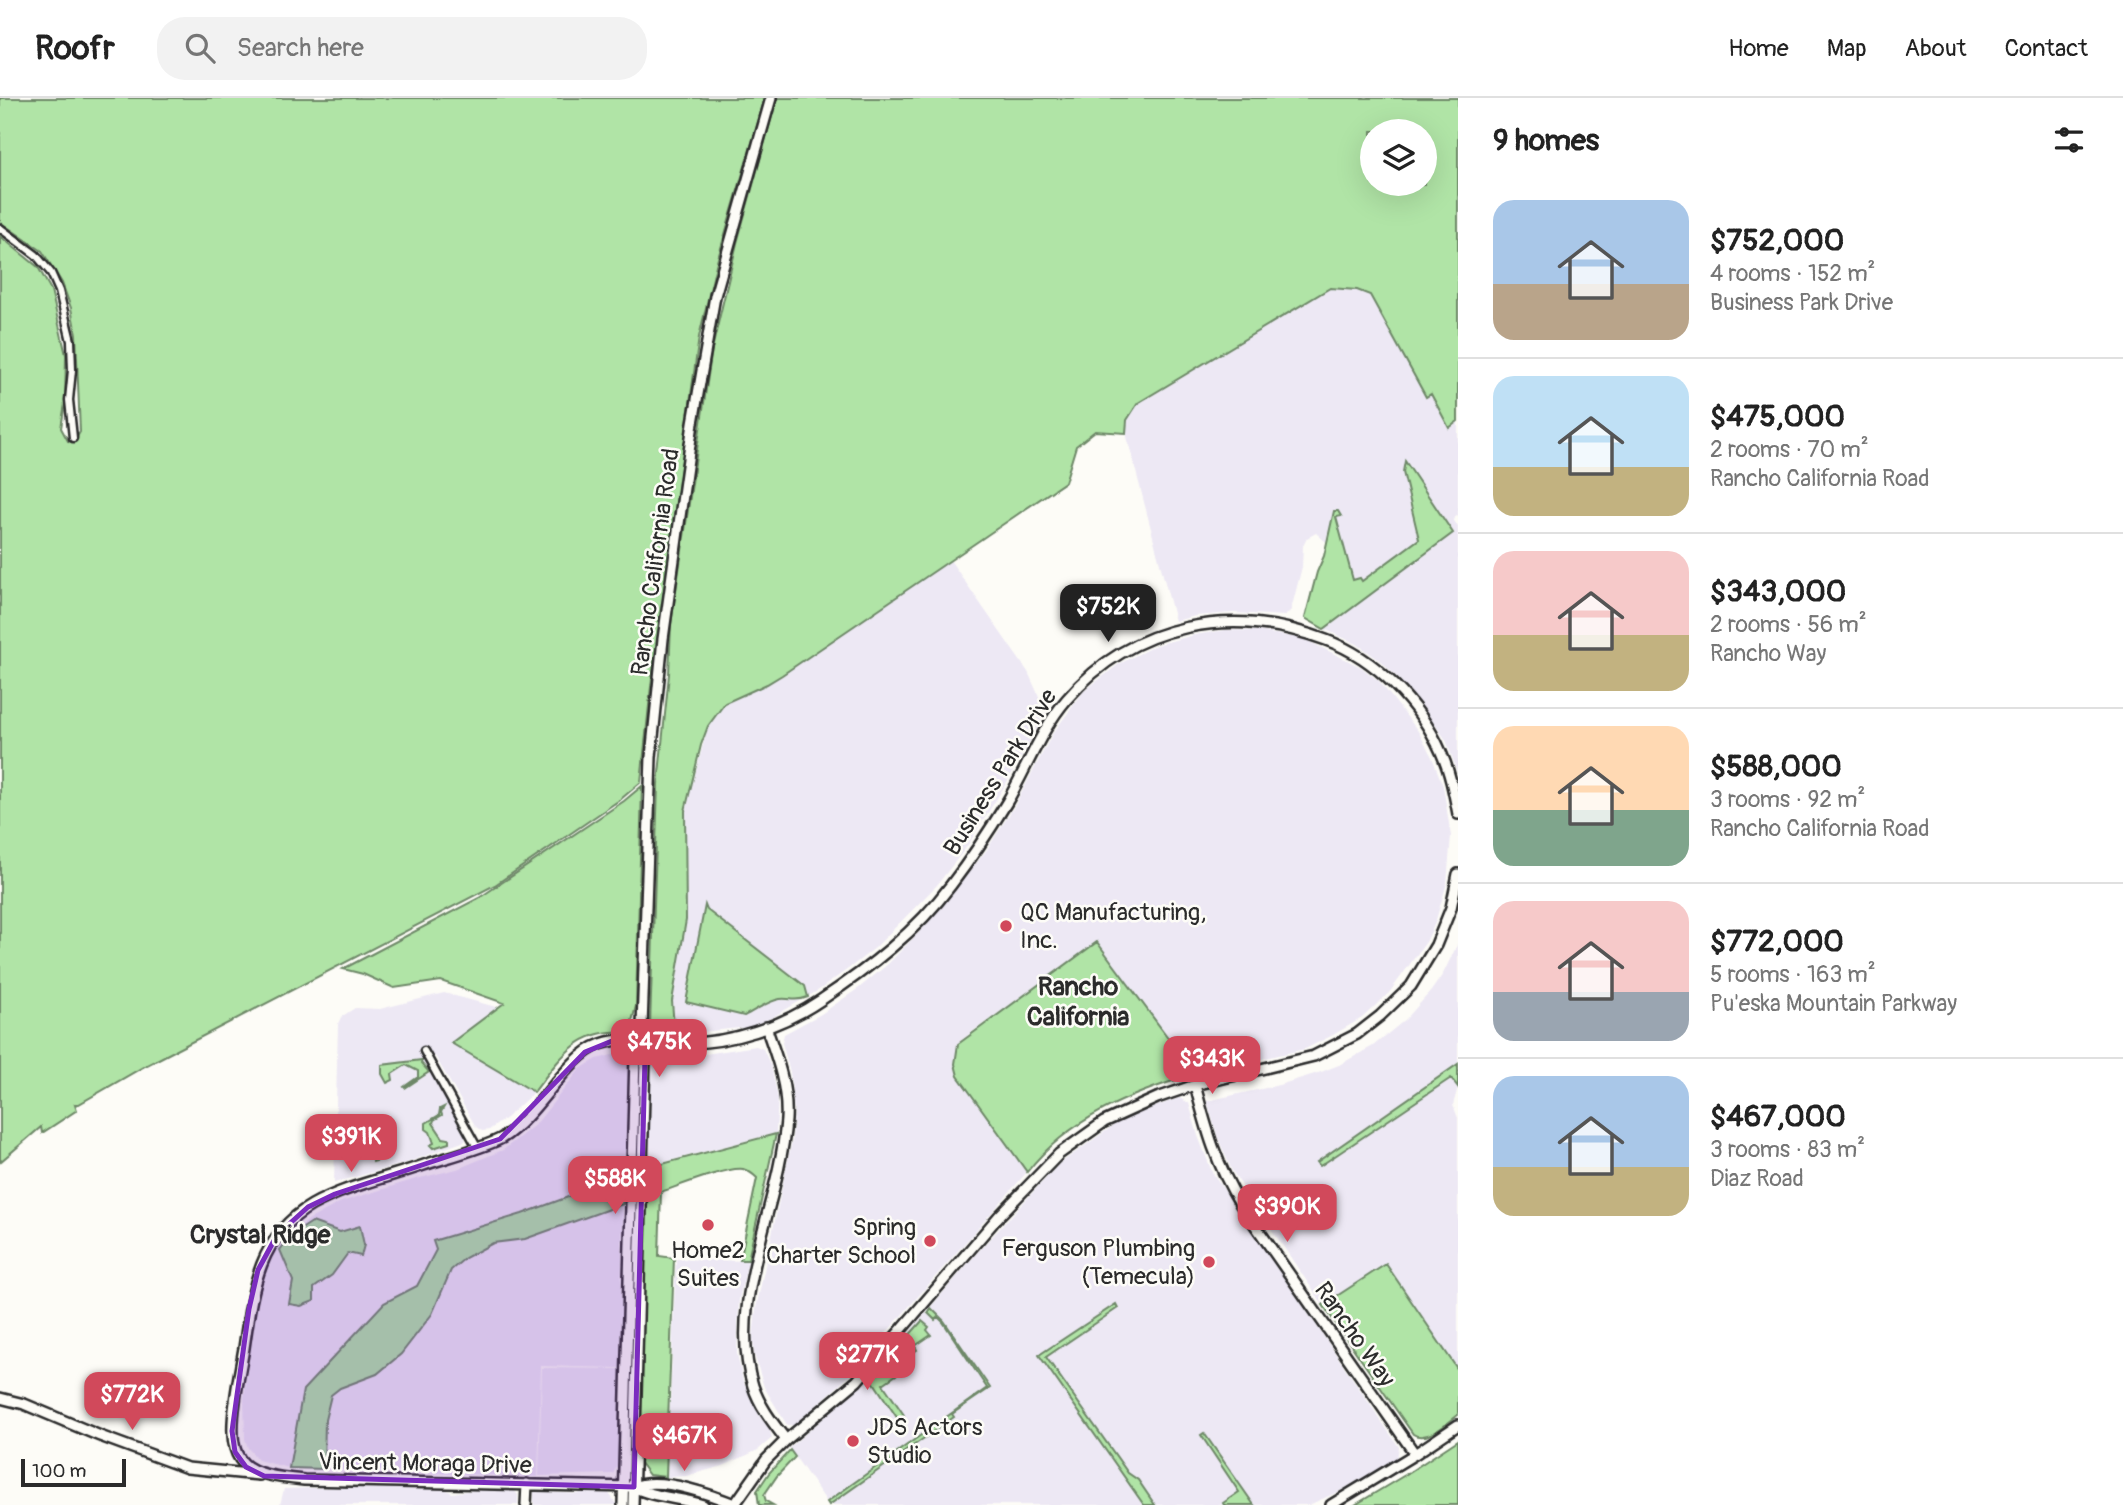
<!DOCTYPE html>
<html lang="en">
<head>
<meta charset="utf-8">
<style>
  body { margin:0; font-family:Pangolin,sans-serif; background:#f2f2f2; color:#222; height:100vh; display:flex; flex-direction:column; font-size:26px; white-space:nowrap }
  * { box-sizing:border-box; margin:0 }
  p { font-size:23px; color:#767676 }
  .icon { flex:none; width:38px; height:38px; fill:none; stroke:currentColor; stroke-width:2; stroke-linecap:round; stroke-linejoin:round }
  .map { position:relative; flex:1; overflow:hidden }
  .sheet { display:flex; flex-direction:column; background:#fff; width:665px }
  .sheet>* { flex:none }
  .buttons { position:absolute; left:1360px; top:21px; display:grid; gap:14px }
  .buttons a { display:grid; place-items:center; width:77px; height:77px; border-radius:50%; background:#fff; box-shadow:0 7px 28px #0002; font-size:35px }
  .scale { position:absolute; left:21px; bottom:18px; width:105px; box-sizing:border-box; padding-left:7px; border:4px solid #2b2b2b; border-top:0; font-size:19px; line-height:24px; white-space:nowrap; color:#2b2b2b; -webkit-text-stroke:5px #fdfcf7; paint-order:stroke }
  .price { position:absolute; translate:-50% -60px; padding:0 16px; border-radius:14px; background:#d1495b; color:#fff; font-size:23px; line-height:46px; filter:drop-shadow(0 2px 4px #0008) }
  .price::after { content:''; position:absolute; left:50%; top:42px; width:21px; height:16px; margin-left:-10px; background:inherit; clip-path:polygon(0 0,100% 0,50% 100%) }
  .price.selected { background:#222; color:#fff }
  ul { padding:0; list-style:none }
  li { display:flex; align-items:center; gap:21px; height:175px; padding:0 35px }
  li+li { border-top:2px solid #e0e0e0 }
  li span { display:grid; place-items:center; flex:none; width:196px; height:140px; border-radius:21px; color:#555 }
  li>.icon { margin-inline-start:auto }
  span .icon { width:84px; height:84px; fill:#fffc; stroke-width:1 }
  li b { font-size:30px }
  h2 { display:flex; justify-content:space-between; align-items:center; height:84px; padding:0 35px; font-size:30px }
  header { display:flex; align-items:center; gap:42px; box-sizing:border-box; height:98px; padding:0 35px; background:#fff; border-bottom:2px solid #e0e0e0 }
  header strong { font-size:33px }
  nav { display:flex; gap:38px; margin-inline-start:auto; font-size:24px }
  .search { width:490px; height:63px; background:#f2f2f2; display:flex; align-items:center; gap:18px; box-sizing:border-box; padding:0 24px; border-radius:28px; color:#767676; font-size:26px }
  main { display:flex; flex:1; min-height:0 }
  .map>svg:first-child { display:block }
</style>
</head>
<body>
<header>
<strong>Roofr</strong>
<div class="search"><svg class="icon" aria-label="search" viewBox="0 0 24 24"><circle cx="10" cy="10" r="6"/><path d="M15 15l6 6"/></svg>Search here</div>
<nav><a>Home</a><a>Map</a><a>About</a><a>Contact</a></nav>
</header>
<main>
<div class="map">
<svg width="1458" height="1407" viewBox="0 0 1458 1407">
  <rect width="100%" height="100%" fill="#fdfcf7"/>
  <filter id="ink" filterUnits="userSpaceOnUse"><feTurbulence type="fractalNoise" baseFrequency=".0143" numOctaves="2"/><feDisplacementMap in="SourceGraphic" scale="14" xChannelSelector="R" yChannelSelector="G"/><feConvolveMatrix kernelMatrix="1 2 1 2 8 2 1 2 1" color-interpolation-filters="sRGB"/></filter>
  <g filter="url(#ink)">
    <!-- built -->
    <path fill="#ede8f4" d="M1330,190L1357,192L1370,197L1426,298L1431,296L1449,330L1458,323V417L1453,421L1458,429V676L1446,642L1421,607L1400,582L1382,564L1357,546L1324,531L1453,435L1403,374L1419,441L1309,523L1305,520L1317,474L1327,450L1326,444L1316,435L1307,440L1303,448L1302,469L1291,512L1285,518L1234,515L1195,518L1175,523L1126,335L1127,322L1138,306Z
      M950,462L1028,574L1046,614L1007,684L968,747L937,787L875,850L848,871L819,892L771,920L749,929L682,936L674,929L672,903L686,822L685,713L708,628L725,605L782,577Z
      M1226,532L1258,533L1304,541L1361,569L1379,583L1418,633L1432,659L1443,688L1451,738L1447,785L1435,825L1426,844L1389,895L1362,920L1333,937L1305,951L1195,976L1097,844L972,934L958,945L964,988L1027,1074L845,1282L794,1327H787L764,1289L754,1256L753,1240L756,1210L792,1043L794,1013L790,974L782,945L784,936L821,916L859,890L888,866L927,826L986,753L1015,707L1053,635L1084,593L1119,566L1156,547L1194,537Z
      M1458,845V966L1317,1064L1320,1067L1451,980L1458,989L1453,1007L1458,1020V1272L1386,1166L1323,1207L1232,1073L1218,1040L1207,1003L1279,987L1321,974L1339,967L1373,948L1406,921L1431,893L1443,876Z
      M444,895L500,910L451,945L534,994L506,1020L489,1032L482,1033L476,1029L435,958L423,962L466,1037L465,1043L406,1065L334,1085L338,926L341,919L355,910L380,911Z
      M756,948L763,951L771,968L778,1000L776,1035L646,1069L652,964L663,957H699Z
      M616,956L624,958L629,966L624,1077L522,1115L433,1143L435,1152L417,1188L384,1205L303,1292L289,1370L258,1362L248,1350L245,1341L244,1300L250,1250L263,1175L274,1155L292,1134L310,1121L341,1104L416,1081L457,1071L503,1052L536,1026L580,971L597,961Z
      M1179,1000L1189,1005L1198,1038L1212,1074L1399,1349L1397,1360L1342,1392L1309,1407H829L789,1350L869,1281L977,1155L1059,1066L1124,1020Z
      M623,1106L620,1270L541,1268L538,1379L324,1371L325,1322L331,1297L340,1291L376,1276L401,1256L432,1216L452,1172L465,1160L493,1145L525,1141Z
      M676,1161L748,1163L739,1202L737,1255L743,1283L760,1319L770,1332L772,1340L758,1352L723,1368L686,1378L667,1379Z
      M542,1270L620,1271L618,1366L613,1376L539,1378Z
      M371,1388L444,1390L452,1395L483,1391L514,1392L518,1397V1407H280L284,1391Z
      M534,1393L579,1396L580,1393L608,1394L617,1407H534Z"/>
    <!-- green -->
    <path fill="#b0e4a6" stroke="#6e8868" stroke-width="2" fill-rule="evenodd" d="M0,0H765L716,167L699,239L651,588L641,684L621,701L495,787L145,968L79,1006H75L77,1012L42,1035L41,1029L0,1064V138L38,169L51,192L66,257L65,305L61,330L68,343L74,344L80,334L76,236L71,210L62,185L42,153L0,124Z
      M777,0H1458V323L1449,330L1431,296L1426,299L1370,197L1357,192L1330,190L1138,305L1127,322L1126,335L1095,333L1076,348L1065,384L782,577L767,586L725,605L708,628L701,647L685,713L686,822L672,903L674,929L682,936H659L653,928H650L658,686L669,576L671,526L712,251L737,145ZM1372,33H1424V86H1372Z
      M1405,363L1453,435L1324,531L1305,520L1317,474L1324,458L1334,413H1338L1341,418L1336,419L1353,482L1360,480L1362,483L1419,441L1403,374Z
      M642,688L636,908L631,927H627L622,934C577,931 558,963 534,994L451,945L504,905L441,883L394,890L363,876L343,871L479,800L624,703Z
      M705,807L707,812L805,888L808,899C796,904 792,900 780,901C767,903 755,913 744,918L686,904Z
      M1097,844L1195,976C1132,995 1069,1020 1027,1074L958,978L955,966L958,946Z
      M422,962L421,965L429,974L405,990L404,989L418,979V973L406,967L392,976L393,982L387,985L382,976V967Z
      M1458,966V989L1451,980L1320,1068L1317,1064Z
      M444,1009L441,1014L442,1017L434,1022L433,1025L443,1040L449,1041V1045L433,1050L430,1047L434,1045L430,1034L426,1031V1025L439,1017L440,1011Z
      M385,1034V1041L382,1044L386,1060L373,1064L372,1037Z
      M776,1036L748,1162H740L757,1080C753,1076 749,1073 743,1071C726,1069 679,1088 661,1094L659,1158L674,1160L666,1379L649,1377L640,1365L647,1070Z
      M625,1078L623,1106L525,1141L493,1145L465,1160L451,1172L432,1216L401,1256L377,1276L340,1290L331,1297L325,1322L324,1371L289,1370L303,1292L384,1205L417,1188L436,1152L433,1143L522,1116Z
      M312,1124L340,1134L360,1128L364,1147L361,1158L348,1155L332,1177L314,1190V1203L301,1208L289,1206L293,1183L280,1152L292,1137Z
      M1386,1166L1458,1272V1317C1446,1326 1427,1345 1413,1336L1323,1207Z
      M1116,1206L1118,1210L1046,1259L1128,1375L1138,1382L1155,1407H1144L1039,1257Z
      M931,1210L944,1223L990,1290L952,1316L954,1319L829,1407L827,1404L987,1290L943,1224L938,1219L935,1222L928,1215Z
      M922,1223L929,1229L927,1232L931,1237L915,1248L917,1252L904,1260L906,1264L893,1273L896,1277L883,1286L904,1317L898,1321L871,1280Z
      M1204,1335L1254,1407H1224L1223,1405L1239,1394L1201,1337Z
      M1458,1342V1407H1355L1405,1377Z
      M790,1352L795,1359L777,1378L764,1397L766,1403L773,1407H759L757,1393L769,1375Z"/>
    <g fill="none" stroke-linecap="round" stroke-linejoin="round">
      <defs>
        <path id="street" d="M0,130L36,157L51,175L59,193L71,243L72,272L69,302L73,340
          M424,953L477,1049"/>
        <path id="secondary" d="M766,929C777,960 788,989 786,1022C780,1107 726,1204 753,1288C760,1309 773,1325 786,1342
          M1195,987C1207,1033 1216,1066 1241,1107L1415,1356
          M0,1300L24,1306L100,1338L187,1370L259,1377
          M634,1389C659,1377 712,1397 737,1407
          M735,1406L766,1362L786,1342L857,1283L999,1118L1059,1056L1104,1024L1157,1000L1195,987L1314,958L1357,936L1380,918L1411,888L1436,847L1451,810L1458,776
          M526,1407L527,1386
          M623,1407L635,958L641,944
          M633,1407L645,960L642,929L651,659L663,541L693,325L715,198L771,0
          M703,1407C682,1400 650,1399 634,1389L304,1382C244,1376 226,1370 235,1304C237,1286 241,1268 244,1250C252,1194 258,1138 312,1107C346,1088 387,1080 424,1067C445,1060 484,1050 502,1040C538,1018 566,958 601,946C626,937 656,944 683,945C729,946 783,928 821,902C869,870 916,834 951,787C971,761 990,732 1007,704C1027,670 1041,631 1067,601C1133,524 1233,507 1326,542C1376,560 1420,606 1441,654C1450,674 1454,695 1458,716
          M1331,1407L1415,1356L1458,1327"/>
      </defs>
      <!-- street casing -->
      <use href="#street" stroke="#2b2b2b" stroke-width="11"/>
      <!-- secondary casing -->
      <use href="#secondary" stroke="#2b2b2b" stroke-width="14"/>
      <!-- street -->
      <use href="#street" stroke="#fdfcf7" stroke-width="6"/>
      <!-- secondary -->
      <use href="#secondary" stroke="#fdfcf7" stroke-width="9"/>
    </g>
  </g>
  <!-- marked area -->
  <path fill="#7b2cbf" fill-opacity="0.2" stroke="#7b2cbf" stroke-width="5" stroke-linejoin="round" d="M642,942L645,960L634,1389L264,1378L246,1369L235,1354L232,1333L249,1211L258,1172L277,1137L308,1109L335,1096L500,1041L585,954L612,943Z"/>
  <!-- markers -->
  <g fill="#d1495b" stroke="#fdfcf7" stroke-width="2.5">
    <circle cx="1006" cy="828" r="7"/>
    <circle cx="708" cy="1127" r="7"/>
    <circle cx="930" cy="1143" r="7"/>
    <circle cx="1209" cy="1164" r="7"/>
    <circle cx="853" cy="1343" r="7"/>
  </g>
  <g text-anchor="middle" stroke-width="5" stroke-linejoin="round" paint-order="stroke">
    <!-- street labels -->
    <g font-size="24" fill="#2b2b2b" stroke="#fdfcf7">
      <text transform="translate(655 464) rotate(-82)" y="8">Rancho California Road</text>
      <text transform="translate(1000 674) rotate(-58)" y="8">Business Park Drive</text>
      <text transform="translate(1355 1236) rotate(55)" y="8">Rancho Way</text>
      <text transform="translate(425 1365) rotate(1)" y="8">Vincent Moraga Drive</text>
    </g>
    <!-- poi labels -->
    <g font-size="24" fill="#2b2b2b" stroke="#fdfcf7" text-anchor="start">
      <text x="1020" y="822">QC Manufacturing,<tspan x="1020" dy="28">Inc.</tspan></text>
      <text x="916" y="1137" text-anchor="end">Spring<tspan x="916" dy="28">Charter School</tspan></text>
      <text x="1195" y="1158" text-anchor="end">Ferguson Plumbing<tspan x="1195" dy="28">(Temecula)</tspan></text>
      <text x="708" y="1160" text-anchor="middle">Home2<tspan x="708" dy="28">Suites</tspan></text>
      <text x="867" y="1337">JDS Actors<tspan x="867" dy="28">Studio</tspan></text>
    </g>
    <!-- neighbourhood labels -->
    <g font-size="26" font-weight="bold" fill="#2b2b2b" stroke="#fdfcf7">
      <text x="1078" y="897">Rancho<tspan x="1078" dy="30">California</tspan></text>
      <text x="260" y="1145">Crystal Ridge</text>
    </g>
  </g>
</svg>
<div class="buttons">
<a><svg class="icon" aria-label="layers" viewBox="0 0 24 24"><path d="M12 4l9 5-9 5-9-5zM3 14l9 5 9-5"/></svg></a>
</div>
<div class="scale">100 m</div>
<b class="price selected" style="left:1108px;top:546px">$752K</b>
<b class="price" style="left:659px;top:981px">$475K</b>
<b class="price" style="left:1212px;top:998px">$343K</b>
<b class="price" style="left:351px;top:1076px">$391K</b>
<b class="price" style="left:615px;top:1118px">$588K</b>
<b class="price" style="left:1287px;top:1146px">$390K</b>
<b class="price" style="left:867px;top:1294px">$277K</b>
<b class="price" style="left:132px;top:1334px">$772K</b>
<b class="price" style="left:684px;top:1375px">$467K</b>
</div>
<section class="sheet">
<h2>9 homes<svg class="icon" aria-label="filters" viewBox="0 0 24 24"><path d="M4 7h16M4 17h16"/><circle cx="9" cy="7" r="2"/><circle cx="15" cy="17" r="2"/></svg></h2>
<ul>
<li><span style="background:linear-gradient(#a9c7e8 60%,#b9a48a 0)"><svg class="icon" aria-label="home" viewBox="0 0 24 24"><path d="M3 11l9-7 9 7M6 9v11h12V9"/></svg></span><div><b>$752,000</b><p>4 rooms · 152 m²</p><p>Business Park Drive</p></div></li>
<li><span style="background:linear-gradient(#bfe0f5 65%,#c2b280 0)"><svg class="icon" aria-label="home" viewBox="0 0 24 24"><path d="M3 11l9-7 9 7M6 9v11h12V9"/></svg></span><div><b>$475,000</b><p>2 rooms · 70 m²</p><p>Rancho California Road</p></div></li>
<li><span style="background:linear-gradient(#f6c9c9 60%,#c2b280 0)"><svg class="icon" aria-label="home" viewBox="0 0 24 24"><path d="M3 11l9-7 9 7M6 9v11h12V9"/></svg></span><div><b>$343,000</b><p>2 rooms · 56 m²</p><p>Rancho Way</p></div></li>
<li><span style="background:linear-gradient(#ffd9b3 60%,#7fa58c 0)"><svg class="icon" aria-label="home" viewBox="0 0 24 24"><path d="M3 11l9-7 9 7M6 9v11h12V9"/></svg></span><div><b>$588,000</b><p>3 rooms · 92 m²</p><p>Rancho California Road</p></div></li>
<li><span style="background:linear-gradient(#f6c9c9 65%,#9aa5b1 0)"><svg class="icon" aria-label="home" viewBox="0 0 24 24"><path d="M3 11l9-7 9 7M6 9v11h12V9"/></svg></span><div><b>$772,000</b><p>5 rooms · 163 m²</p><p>Pu'eska Mountain Parkway</p></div></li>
<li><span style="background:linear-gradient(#a9c7e8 65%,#c2b280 0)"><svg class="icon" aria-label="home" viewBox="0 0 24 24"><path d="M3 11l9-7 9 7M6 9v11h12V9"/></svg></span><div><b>$467,000</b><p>3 rooms · 83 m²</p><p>Diaz Road</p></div></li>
</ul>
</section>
</main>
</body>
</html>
